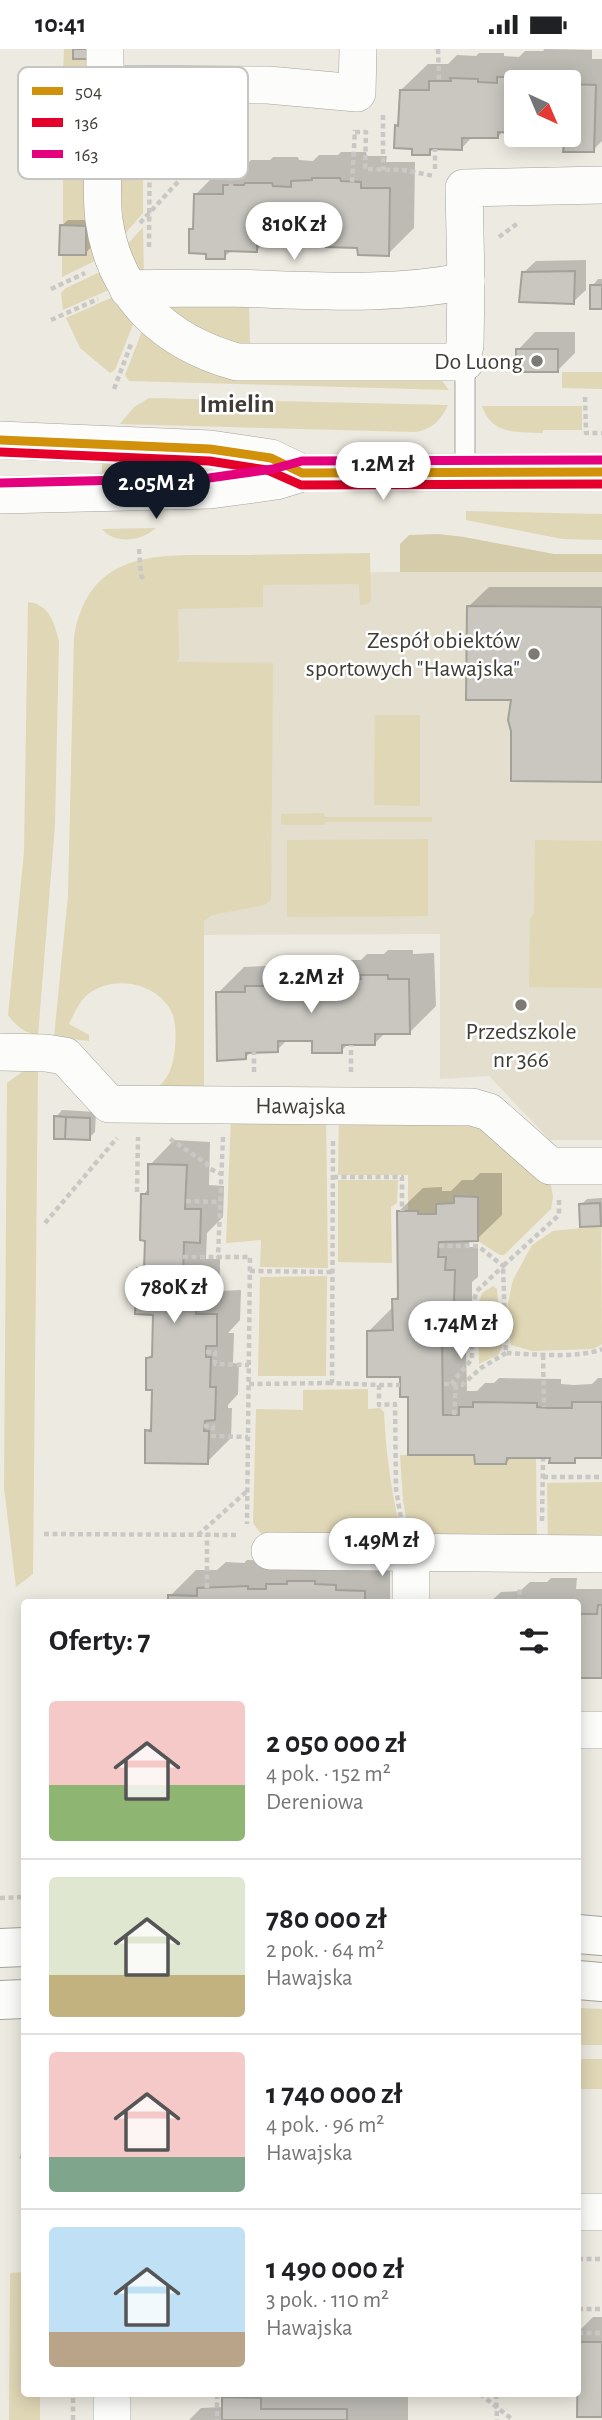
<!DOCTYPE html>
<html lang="pl">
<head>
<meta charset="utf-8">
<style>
  body { margin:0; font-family:"Alegreya Sans",sans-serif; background:#f2f2f2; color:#202124; height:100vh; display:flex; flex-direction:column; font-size:26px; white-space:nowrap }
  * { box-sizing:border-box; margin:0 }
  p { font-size:23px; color:#757577 }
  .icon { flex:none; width:38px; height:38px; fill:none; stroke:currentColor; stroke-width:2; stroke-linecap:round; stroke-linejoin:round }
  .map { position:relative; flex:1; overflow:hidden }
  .details { position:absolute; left:21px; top:1550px; width:560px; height:798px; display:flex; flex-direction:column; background:#fff; border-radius:7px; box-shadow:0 4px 18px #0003 }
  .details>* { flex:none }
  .needle { width:46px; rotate:136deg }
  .fabs { position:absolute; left:504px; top:21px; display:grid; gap:14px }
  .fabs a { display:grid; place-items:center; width:77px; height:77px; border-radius:7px; background:#fff; box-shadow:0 4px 18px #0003; font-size:35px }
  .price { position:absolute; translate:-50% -60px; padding:0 16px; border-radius:24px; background:#fff; color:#222; font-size:23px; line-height:46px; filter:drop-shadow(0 2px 4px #0008) }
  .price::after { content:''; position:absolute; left:50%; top:42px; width:21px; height:16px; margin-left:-10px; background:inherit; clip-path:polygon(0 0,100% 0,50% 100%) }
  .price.on { background:#111827; color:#fff }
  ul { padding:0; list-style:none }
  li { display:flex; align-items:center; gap:21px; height:175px; padding:0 28px }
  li+li { border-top:2px solid #e0e0e0 }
  li span { display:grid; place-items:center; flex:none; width:196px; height:140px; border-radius:7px; color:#555 }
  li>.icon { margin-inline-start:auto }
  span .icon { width:84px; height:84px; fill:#fffc; stroke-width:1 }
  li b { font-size:30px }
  h2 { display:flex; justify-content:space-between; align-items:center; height:84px; padding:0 28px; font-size:30px }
  .status { display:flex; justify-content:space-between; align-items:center; height:49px; padding:0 35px; background:#fff; direction:ltr }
  .status svg { height:19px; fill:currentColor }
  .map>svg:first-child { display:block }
</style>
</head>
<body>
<div class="status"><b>10:41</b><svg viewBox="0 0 49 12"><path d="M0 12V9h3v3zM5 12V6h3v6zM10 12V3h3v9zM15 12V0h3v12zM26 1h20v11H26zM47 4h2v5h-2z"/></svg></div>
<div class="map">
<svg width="602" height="2371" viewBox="0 0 602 2371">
  <rect width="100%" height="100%" fill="#edeae1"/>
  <!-- built -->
  <path fill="#e3decd" d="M387,523H602V1091H550L489,1027L440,1030V885L202,886L152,528Z"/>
  <!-- green -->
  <path fill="#e0d7b6" d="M64,0H73V10H92V26H63Z
    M63,38L91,39L99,210L62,228V206H86V177L63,176Z
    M119,111L143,114V164L124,186Z
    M143,178L144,227L140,229L126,197Z
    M102,222L111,240L63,261L61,244L66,239Z
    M115,247L134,273L115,321L110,324L80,299L66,269Z
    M166,249H249L250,297L228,293L170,265Z
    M142,282L440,329L449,341L129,332L125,326Z
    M562,323H602V340L562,339Z
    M149,349L448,356C441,371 432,381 415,383L120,375L134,358Z
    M482,357H582V381H543V384C517,383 491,386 482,357Z
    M102,413L178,416L182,420L181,425L102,428Z
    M466,462L602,465V491L562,490L466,471Z
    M156,479C142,492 115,496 102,480Z
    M370,504L371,551L368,555L360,556L359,535L263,536V558L178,560L179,610L176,613L273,614L271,851L264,856L212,866L204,872V1046L146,1047C152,1042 162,1036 166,1029C172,1021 174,1008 175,998C176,988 176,976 173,966C160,933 111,924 86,947C78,955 74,965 69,975L89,986V992L54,988L68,846L74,588C90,494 167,507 240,506C283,505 326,505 370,504Z
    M28,553C49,555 55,574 59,593L55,776L38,987C24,983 17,978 8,966L24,803Z
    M375,666H420V757L374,756Z
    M324,764L325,768H432V773H325V776H281V765Z
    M428,790V867L287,868V791Z
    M535,791L602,792V939L529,938L530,870L534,864Z
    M38,1019L33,1525L16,1538L4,1439L7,1034L22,1023Z
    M339,1065L484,1069L551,1136L553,1148L551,1160L504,1206H500L478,1192V1148L454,1147V1154L436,1155V1165H418V1162H408V1126H338Z
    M231,1067H326L328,1219L260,1218L261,1191L226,1194Z
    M338,1131H398L397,1154L391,1158L392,1214L338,1213Z
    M601,1145L602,1295L594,1300L532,1302L511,1296L507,1258L513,1231L532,1196L553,1182L601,1177Z
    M327,1227L326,1327H258L260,1228Z
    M493,1237L497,1240L502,1299L498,1306L479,1315L478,1256L482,1244Z
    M368,1340V1360L380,1359L384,1363C386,1409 393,1452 404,1497L264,1489L253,1474L256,1360L303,1361V1341Z
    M400,1406H474L475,1415H506L507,1409H536L537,1498L410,1493L403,1451Z
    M602,1433V1497H548L547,1434Z
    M578,1959L602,1960V1996H578Z
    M578,2010H602V2040H578Z
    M24,2223V2345H40V2371H9L10,2224Z"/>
  <!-- forest -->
  <path fill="#d5ccab" d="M438,485L464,488L554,505H602V523H400V495L409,486Z"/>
  <!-- shadow -->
  <path fill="#0003" d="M545,0L592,1V10H602V92L593,101L565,93H533V86H569V33H516V82H503L498,88L473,87L461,100L435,98L429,104L414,98L396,77L400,73L401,41L428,15H448L457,6L476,7L479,4H504V7L519,8L525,2H543Z
    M341,103H366L367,107H387L386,113H415L414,179L388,205L328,186L298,185L292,191H267L256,202L232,201L224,208L207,203L191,181L195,177L196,145L222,119H243L251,111H270L273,108H298L299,111L313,112L319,106H338Z
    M68,171H92L91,198L85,205L61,177Z
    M586,211V241L573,253L523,224L536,212Z
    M598,230H602V258L592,237Z
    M535,283H575V304L558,321L518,301Z
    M489,538H602V731L513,650L468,558Z
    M388,901H413V905L434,904L436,957L410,983H386L375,994H349L341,1002L314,990H288L277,1001L252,1002L245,1009L218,944L244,918L267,917L273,912L290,911L293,908H318V911H361L367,905H384Z
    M62,1061L96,1063L95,1083L89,1089L56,1068Z
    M174,1091L210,1093L209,1136L224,1137L223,1168L207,1184L206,1210H220V1242L241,1241L240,1271L228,1284H234L233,1314L239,1315L238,1345L228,1356V1359H232L231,1389L207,1413L147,1382L153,1376L154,1340L148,1309L154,1304L155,1264L139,1220L146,1213L143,1146L149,1139L150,1116Z
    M480,1124H502V1166L477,1190H469V1198H478V1228L472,1233V1259L465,1265L467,1342H477L485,1334H494L499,1329L561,1330V1335L574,1336L592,1335L598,1329H602V1407H579L574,1412L551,1408L512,1407L506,1414L476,1404L409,1347L402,1327L369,1282L393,1258L394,1251L399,1245L398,1163L423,1139L442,1138V1142H451L462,1131H473Z
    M602,1149V1174L600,1175L581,1156L587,1150Z
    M247,1511L390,1516V1554H170V1547L196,1521H217L226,1513L244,1514Z
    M551,1529H577L576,1540H602V1627H578V1554H489L501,1543L520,1542L530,1533H547Z
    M593,2268H602V2366L578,2330V2283Z
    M228,2345H373V2348H408V2371H189L201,2359L224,2358V2349Z"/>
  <!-- building -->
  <path fill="#c9c7c0" stroke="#a3a19a" stroke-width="2" d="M73,0H92V10H73Z
    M518,25L566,27V33H516V84L498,83V89H462V101L430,100V106H412V100L394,99L395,76L398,77L400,41H429V32H451L450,29L478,30V33L497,34V28H518Z
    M569,35L596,36L594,103H563L564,95H531V86H569Z
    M312,129H340L341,132L361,133V139H390L389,207L358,206L357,199L326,198V188L293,187V193H257V203L225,202V210H206V205L189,204V180H193L194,145H223V136H244L245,134H272L273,137L291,138V132L312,131Z
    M60,176L86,177V206H59Z
    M575,222L574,255L519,253L522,223Z
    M590,236H602V260H590Z
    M516,300H558V323H516Z
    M467,557L602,558V733L511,732V682L508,671L511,651H466Z
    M360,926H388V930H409L410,985H375V996H342V1004H312V992H278V1003L246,1004V1010L217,1012L216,943H245V937H265L266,933H292L293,936H340L339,931L361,930Z
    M54,1067L66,1068L65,1090H54Z
    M66,1068L90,1069V1091L65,1090Z
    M148,1115L187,1116L185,1160H201L200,1194L184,1193L183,1233L197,1234L196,1265H217V1297H206V1308H211L210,1338H216L215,1371L205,1372L204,1382H209L208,1415L145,1414V1381L151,1382L152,1341H146V1309L152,1308L153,1266L135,1265L137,1219H144L145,1192L140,1191L141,1145H148Z
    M454,1147L478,1148V1192L439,1193L438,1208H446L445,1221H455L454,1254H449L448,1285L442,1286L443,1366H459V1358H473V1353L537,1354V1358L549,1359H572V1353H602V1409H575V1414H549L550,1409H507L506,1415H475L474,1406H408V1348H400V1328H367V1282L393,1281L392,1250H398L397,1162H418V1165H436V1155L454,1154Z
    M600,1154L601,1177L580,1178L579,1155Z
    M287,1532H315V1535L336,1536V1541L365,1542V1554H168V1546L197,1547V1539L248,1537V1540H266V1535H287Z
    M598,1556H602V1629H578V1565H597Z
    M578,2293H602V2368H577Z
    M222,2348L261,2349V2360H347V2371H222Z"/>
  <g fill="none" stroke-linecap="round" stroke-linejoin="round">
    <defs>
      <path id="lane" d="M465,424V305"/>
      <g id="street">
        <path d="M105,0C105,36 104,71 103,107C103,128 101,150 104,171C115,247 165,293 237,313H465"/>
        <path d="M105,35L268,36L357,44L358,0"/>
        <path d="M128,240C162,239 196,239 230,239C310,241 388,248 466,232"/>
        <path d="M465,297L466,232L464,139L602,136"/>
        <path d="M0,391L210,400L271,409L302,424"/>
        <path d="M0,446L210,441L276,432L302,424L602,423"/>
        <path id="s1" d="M0,1003L46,1004L65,1007L109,1055L472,1058L489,1063L550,1117H602"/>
        <path d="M270,1502L602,1505"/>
        <path d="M411,1504V1554"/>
        <path d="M578,1681H602"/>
        <path d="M578,2163H602"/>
        <path d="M112,2371V2345"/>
      </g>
      <path id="secondary" d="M578,1885L602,1887
        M0,1899L24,1898
        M578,1931L602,1933
        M0,1951L24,1950"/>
    </defs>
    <!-- lane casing -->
    <use href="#lane" stroke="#a4a29b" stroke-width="21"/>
    <!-- street casing -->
    <use href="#street" stroke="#a4a29b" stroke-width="38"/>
    <!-- secondary casing -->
    <use href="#secondary" stroke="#a4a29b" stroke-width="40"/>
    <!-- path -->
    <path stroke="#cac8c5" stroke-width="4.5" stroke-dasharray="5 3.5" stroke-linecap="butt" d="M438,0L439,32
      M52,32H72
      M383,66V121
      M230,76L233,93L231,137
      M355,83H366L365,120L403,121L434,127
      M435,120V100
      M352,133L355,81
      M140,174L236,70
      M499,188L518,174
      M149,198L150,70
      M51,240L85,224
      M51,271L98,250
      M114,340L131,295
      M585,348L586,384H602
      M139,500L141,526L144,531
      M254,1023V1003
      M351,1023V996
      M223,1088L218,1208H250L247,1475
      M170,1090L206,1114L210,1120L222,1125
      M333,1092L332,1334L379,1336V1356L395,1355L396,1440L401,1469
      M333,1128H402V1162
      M137,1143L138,1088
      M559,1151V1166L503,1217L506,1304C533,1305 577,1310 602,1300
      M186,1152L220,1153
      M45,1174L117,1089
      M439,1197H478L503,1217L477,1242L472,1256V1310L451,1335
      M183,1208H218
      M250,1222L333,1223
      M442,1289L472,1290
      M206,1303H215V1315L249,1316
      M543,1306L544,1358
      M249,1335L332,1334
      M444,1335L462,1336L481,1319L506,1304
      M379,1336H400
      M454,1366L456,1336
      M204,1377H213V1387L248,1388
      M543,1428H602
      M542,1472L543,1410
      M44,1485L239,1486
      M198,1486L246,1443
      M207,1539V1486
      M519,1554L520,1537
      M23,1726L24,1728
      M0,1849L24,1848
      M22,2052L24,2053
      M20,2107L24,2109
      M578,2210H602
      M578,2260H602
      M578,2284H602
      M217,2345V2371
      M480,2345L513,2371
      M496,2345L497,2371
      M73,2371V2345"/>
    <!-- lane -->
    <use href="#lane" stroke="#fcfcfa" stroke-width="19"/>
    <!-- street -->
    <use href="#street" stroke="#fcfcfa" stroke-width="37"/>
    <!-- secondary -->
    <use href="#secondary" stroke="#fcfcfa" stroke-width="38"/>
    <defs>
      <path id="bus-1" d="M0,391L210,400L271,409L302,424L602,423"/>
      <path id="bus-2" d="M0,403L209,412L267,421L301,436L602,435"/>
      <path id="bus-3" d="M0,434L209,429L273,420L302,412L602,411"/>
    </defs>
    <!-- bus-1 casing -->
    <use href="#bus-1" stroke="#fff" stroke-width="14"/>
    <!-- bus-2 casing -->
    <use href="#bus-2" stroke="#fff" stroke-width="14"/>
    <!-- bus-3 casing -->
    <use href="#bus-3" stroke="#fff" stroke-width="14"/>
    <!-- bus-1 -->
    <use href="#bus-1" stroke="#d2910b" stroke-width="9"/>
    <!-- bus-2 -->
    <use href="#bus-2" stroke="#e4002b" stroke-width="9"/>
    <!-- bus-3 -->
    <use href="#bus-3" stroke="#e5007d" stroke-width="9"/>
  </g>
  <!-- markers -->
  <g fill="#7c7a72" stroke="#fff" stroke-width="2.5">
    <circle cx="537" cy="312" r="7"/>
    <circle cx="534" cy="605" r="7"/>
    <circle cx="521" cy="956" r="7"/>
  </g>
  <g text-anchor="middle" stroke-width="5" stroke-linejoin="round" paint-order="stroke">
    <!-- poi labels -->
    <g font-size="24" fill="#3f3d36" stroke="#fff" text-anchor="end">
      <text x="523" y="320">Do Luong</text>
      <text x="520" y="599">Zespół obiektów<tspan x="520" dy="28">sportowych "Hawajska"</tspan></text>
      <text x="521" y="990" text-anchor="middle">Przedszkole<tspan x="521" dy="28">nr 366</tspan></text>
    </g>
    <!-- street labels -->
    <g font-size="24" fill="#3f3d36" stroke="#fff">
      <text dy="8" stroke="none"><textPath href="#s1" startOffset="322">Hawajska</textPath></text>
    </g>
    <!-- neighbourhood labels -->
    <g font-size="26" font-weight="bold" fill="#3f3d36" stroke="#fff">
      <text x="237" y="363">Imielin</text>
    </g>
  </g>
  <!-- legend -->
  <rect x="18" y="18" width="230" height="112" rx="10" fill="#fff" stroke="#c5c5c3" stroke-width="2"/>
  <rect x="32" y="38" width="31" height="8" fill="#d2910b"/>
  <rect x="32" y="69" width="31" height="9" fill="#e4002b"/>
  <rect x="32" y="101" width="31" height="8" fill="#e5007d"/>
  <g font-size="19" fill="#3f3d36">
    <text x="75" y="49">504</text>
    <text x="75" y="80">136</text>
    <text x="75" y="112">163</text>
  </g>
</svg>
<div class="fabs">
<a><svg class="needle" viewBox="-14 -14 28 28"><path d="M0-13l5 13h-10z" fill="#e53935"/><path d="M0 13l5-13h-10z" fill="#757577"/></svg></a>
</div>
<b class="price" style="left:294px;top:213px">810K zł</b>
<b class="price" style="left:383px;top:453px">1.2M zł</b>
<b class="price on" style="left:156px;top:472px">2.05M zł</b>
<b class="price" style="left:311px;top:966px">2.2M zł</b>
<b class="price" style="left:174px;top:1276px">780K zł</b>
<b class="price" style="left:461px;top:1312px">1.74M zł</b>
<b class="price" style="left:382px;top:1529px">1.49M zł</b>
<section class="details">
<h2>Oferty: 7<svg class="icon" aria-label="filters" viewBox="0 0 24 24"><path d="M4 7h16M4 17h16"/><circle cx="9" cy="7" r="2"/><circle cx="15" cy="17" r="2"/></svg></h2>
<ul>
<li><span style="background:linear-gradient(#f6c9c9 60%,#8fb573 0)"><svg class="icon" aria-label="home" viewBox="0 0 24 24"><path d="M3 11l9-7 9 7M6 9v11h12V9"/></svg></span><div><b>2 050 000 zł</b><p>4 pok. · 152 m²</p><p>Dereniowa</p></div></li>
<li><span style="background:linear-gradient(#dfe7d0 70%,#c2b280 0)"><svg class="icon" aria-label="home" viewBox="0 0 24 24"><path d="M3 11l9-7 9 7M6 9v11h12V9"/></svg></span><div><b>780 000 zł</b><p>2 pok. · 64 m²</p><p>Hawajska</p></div></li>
<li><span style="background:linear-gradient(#f6c9c9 75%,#7fa58c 0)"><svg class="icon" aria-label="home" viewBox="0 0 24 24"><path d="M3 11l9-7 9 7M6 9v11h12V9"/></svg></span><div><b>1 740 000 zł</b><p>4 pok. · 96 m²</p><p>Hawajska</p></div></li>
<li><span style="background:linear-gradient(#bfe0f5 75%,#b9a48a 0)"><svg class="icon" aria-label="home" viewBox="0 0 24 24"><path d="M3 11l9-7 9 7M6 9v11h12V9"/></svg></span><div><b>1 490 000 zł</b><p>3 pok. · 110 m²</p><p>Hawajska</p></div></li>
</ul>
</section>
</div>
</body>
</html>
